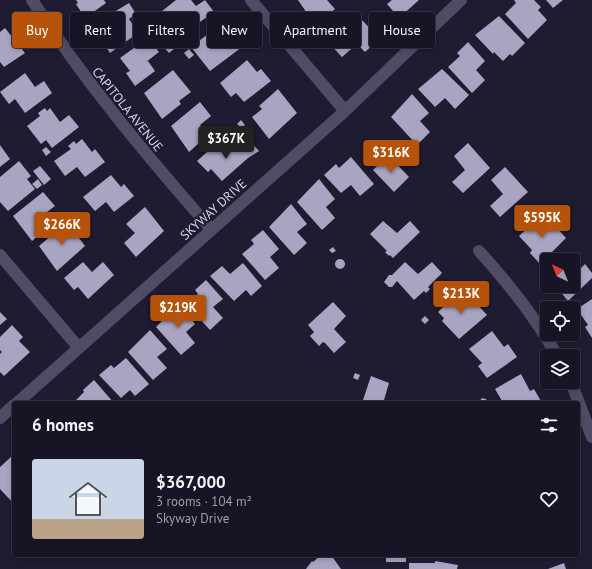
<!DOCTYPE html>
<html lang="en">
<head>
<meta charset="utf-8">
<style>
  body { margin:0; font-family:"PT Sans",sans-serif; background:#201d2d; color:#f1f3f6; height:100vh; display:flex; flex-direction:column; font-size:15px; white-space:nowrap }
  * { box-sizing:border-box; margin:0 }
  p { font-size:13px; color:#9e9ea7 }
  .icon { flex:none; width:22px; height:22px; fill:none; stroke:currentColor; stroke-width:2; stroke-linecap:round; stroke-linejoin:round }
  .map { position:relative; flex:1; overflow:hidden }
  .side { position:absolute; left:12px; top:401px; width:568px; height:156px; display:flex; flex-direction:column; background:#171425; border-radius:4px; box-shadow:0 2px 6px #0003,0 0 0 1px #363342 }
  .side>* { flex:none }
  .hud { position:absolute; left:12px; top:12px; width:568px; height:36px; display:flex; gap:8px }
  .needle { width:26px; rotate:317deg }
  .buttons { position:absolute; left:540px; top:253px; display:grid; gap:8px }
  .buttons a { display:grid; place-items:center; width:40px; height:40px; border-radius:4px; background:#171425; box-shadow:0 2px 6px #0003,0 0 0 1px #363342; font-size:20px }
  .price { position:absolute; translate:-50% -34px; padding:0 9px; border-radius:4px; background:#b45309; color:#fff; font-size:13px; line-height:26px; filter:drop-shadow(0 1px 2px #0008) }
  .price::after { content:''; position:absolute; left:50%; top:24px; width:12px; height:9px; margin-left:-6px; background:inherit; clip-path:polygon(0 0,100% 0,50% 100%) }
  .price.active { background:#222; color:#fff }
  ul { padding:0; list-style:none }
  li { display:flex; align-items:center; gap:12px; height:100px; padding:0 20px }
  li+li { border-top:1px solid #363342 }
  li span { display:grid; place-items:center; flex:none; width:112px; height:80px; border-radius:4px; color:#555 }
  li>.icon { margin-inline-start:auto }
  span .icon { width:48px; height:48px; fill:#fffc; stroke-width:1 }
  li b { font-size:17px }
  h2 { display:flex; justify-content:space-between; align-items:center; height:48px; padding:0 20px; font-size:17px }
  .tag { padding:0 14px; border-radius:4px; background:#171425; box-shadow:0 2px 6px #0003,0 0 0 1px #363342; font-size:14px; line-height:36px }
  .tag.active { background:#b45309; color:#fff }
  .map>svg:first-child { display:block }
</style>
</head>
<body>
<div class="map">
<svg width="592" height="569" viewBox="0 0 592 569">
  <rect width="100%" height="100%" fill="#1f1b31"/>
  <!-- building -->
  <path fill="#a8a4c2" d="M76,0H104L106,3L85,18L76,4L78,3Z
    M176,0H191L196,6L205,0L214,12L180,36L162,11Z
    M298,0H327L335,9L315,25Z
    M392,0H419L399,18L387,4Z
    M514,0H534L541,7L538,10L547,20L528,39L505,14L516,3Z
    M546,0H563L553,8Z
    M129,3L136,14L129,19L138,33L110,53L101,40L111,34L101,20Z
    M353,16L359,22L361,20L363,21L380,39L365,52L357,44L342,57L327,41Z
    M499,16L525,43L512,56L510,54L503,61L494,52L493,54L475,35Z
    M221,24L242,47L210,71L191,47Z
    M196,27L198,31L190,36L188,33Z
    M5,28L25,53L4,67L0,62V32Z
    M148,38L159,52L146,62L148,61L155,71L135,86L126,73L130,71L120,58Z
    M168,42L174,49L169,53L163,46Z
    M468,42L485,61L476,70L485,80L472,93L448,67L460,56L457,53Z
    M189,49L194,55L189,59L184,53Z
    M247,60L257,72L261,69L271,81L244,102L236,93L231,97L220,83Z
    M442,69L469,95L455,109L445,98L435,107L418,89Z
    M173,70L191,92L179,101L181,104L162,119L144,93Z
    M25,73L35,87L44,81L52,93L25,113L15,99L9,104L0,92Z
    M278,89L297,113L269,139L252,117L262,109L259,106Z
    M412,94L429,113L420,121L430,132L417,145L391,117Z
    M200,102L211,116L200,125L208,135L189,152L171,126Z
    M45,108L47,111L50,108L60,122L69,115L79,127L52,148L46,140L41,144L27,126L40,116L38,113Z
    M241,120L245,125L241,128L237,124Z
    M82,139L92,152L95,149L105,162L85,177L77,167L65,176L54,161L71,149L68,146L74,141L76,144Z
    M251,142L259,151L248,158L222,181L211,169L208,172L197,161L216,144L225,154L236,144L241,150Z
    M468,143L490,168L463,193L452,182L465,170L454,156Z
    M0,145L10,159L0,167Z
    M46,147L51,152L46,156L42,150Z
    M388,155L409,177L394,192L373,170Z
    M351,157L374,184L360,196L351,185L341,193L324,175L336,164L339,168Z
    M19,161L31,176L27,179L35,189L8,211L0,202V177Z
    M40,166L51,179L44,185L33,171Z
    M505,167L528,192L500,217L490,206L503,194L491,180Z
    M111,175L121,187L124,184L134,196L114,212L106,202L95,211L83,197Z
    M38,179L42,185L37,189L32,184Z
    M319,179L335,199L326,207L335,218L322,230L297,202Z
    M43,192L55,206L43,215L51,225L32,241L13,216Z
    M291,204L307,224L297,232L307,243L294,255L269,227Z
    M145,207L164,231L136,257L124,243L135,233L126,224Z
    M541,215L551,226L549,228L552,231L556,227L566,238L540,264L530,253L532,250L519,236Z
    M383,221L397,233L410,221L420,232L393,258L390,255L389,256L385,252L387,251L370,234Z
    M67,222L85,246L57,271L39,246Z
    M263,230L279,249L270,257L279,268L265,280L242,254L254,244L251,240Z
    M333,247L336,251L332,253L329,250Z
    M570,252L580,263L578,265L581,268L585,264L592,273V278L568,301L558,289L561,286H573V260H561Z
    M335 264a5 5 0 1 1 10 0a5 5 0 1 1-10 0Z
    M83,262L92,272L103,262L114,275L88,299L78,287L74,290L64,278Z
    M405,262L418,274L432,262L442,273L428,287L430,289L426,293L424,291L414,300L397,281L392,287H389L384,282L389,275H392Z
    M243,263L262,286L251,296L246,290L234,301L210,276L222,266L230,274Z
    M206,280L223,299L213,307L223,318L210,330L186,304L198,294L195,290Z
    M460,292L473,306L476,303L487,315L459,339L442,321L444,318L438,312L447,303L443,299L446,297L450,301Z
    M592,299V338L585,327L588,325L577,309Z
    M333,302L346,316L334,329L346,342L334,353L325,343L323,342L319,346L310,336L314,332L308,325Z
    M179,304L195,324L186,332L195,343L181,355L156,327Z
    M0,312L7,319L0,325Z
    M425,316L429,320L425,324L421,320Z
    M12,325L23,337L19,341L30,352L4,376L0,372V354L2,352L0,350V337Z
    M150,330L167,349L157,357L167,368L153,380L128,352Z
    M492,331L504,347L508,344L517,357L487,378L478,366L482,363L469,349Z
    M126,358L149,384L135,396L130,390L121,398L99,375L111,365L114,368Z
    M355,373L360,375L358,380L353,378Z
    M521,374L530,391L534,389L542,403H505L503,400L502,401L495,389Z
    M371,376L389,383L384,400L391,403H362Z
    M94,380L114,403H73L84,392L83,390Z
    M482,398L486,399L488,403H478Z
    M12,456L14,459V504L0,489V467Z
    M321,555H331L341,569H306L312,561L313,562Z
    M386,555H406V562H386Z
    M435,561L458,565L457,569H409V563H435Z
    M564,563L566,569H548Z"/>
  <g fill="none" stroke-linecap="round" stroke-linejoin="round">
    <!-- minor -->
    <path stroke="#504c66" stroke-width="12" d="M32,0C85,82 147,156 211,229
      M251,0L345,111
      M479,251C508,283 536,318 557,356
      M0,255L79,348
      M571,382L592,437
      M17,403L345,111L461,0
      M0,418L14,405"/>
  </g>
  <g text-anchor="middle" stroke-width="4" stroke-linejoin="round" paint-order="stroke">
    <!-- street labels -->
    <g font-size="13" fill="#d7d5e4" stroke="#1f1b31">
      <text transform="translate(128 109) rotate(51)" y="5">CAPITOLA AVENUE</text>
      <text transform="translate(213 209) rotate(-42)" y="5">SKYWAY DRIVE</text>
    </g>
  </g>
</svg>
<div class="buttons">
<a><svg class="needle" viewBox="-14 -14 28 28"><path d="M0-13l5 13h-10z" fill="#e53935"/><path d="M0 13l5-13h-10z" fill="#9e9ea7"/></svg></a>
<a><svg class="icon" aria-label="locate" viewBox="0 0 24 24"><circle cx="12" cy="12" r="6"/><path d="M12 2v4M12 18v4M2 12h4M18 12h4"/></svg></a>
<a><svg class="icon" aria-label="layers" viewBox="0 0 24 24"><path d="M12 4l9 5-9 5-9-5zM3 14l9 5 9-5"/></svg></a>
</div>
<b class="price active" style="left:226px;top:160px">$367K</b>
<b class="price" style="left:391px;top:174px">$316K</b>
<b class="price" style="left:542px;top:239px">$595K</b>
<b class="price" style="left:62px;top:246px">$266K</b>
<b class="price" style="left:461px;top:315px">$213K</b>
<b class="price" style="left:178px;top:329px">$219K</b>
<div class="hud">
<a class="tag active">Buy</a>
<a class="tag">Rent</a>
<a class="tag">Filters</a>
<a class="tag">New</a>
<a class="tag">Apartment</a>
<a class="tag">House</a>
</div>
<section class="side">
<h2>6 homes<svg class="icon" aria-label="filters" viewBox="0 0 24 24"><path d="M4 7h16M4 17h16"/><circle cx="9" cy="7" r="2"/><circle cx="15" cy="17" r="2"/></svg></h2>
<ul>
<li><span style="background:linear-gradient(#c9d6e8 75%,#b9a48a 0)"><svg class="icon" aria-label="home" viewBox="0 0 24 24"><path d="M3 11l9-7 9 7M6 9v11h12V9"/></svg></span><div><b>$367,000</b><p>3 rooms · 104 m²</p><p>Skyway Drive</p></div><svg class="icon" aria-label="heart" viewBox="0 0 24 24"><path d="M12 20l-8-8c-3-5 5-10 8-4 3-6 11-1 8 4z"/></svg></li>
</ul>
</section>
</div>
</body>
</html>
